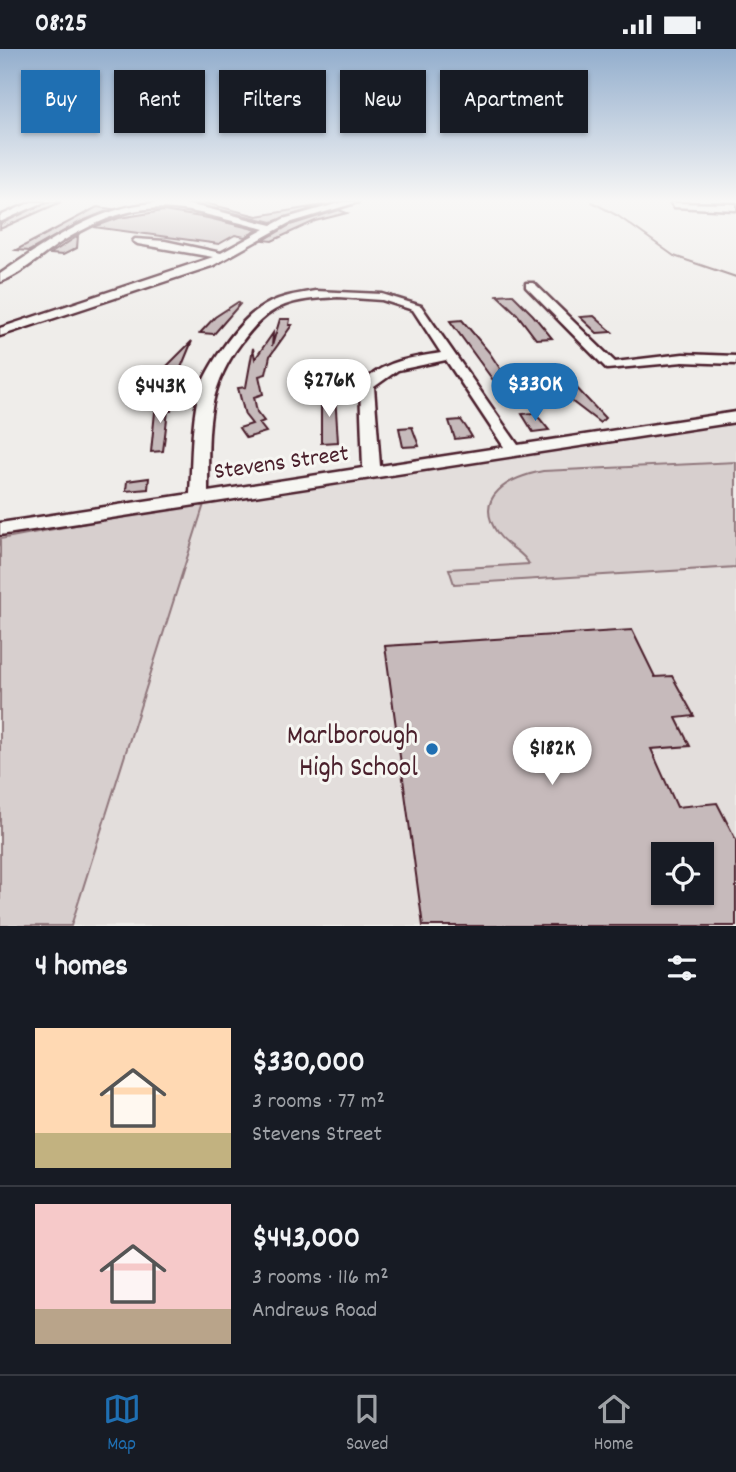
<!DOCTYPE html>
<html lang="en">
<head>
<meta charset="utf-8">
<style>
  body { margin:0; font-family:Dekko,sans-serif; background:#20242c; color:#f1f3f6; height:100vh; display:flex; flex-direction:column; font-size:26px; white-space:nowrap }
  * { box-sizing:border-box; margin:0 }
  p { font-size:23px; color:#9ea1a6 }
  .icon { flex:none; width:38px; height:38px; fill:none; stroke:currentColor; stroke-width:2; stroke-linecap:round; stroke-linejoin:round }
  .map { position:relative; height:877px; overflow:hidden }
  .details { display:flex; flex-direction:column; background:#171b24; flex:1 }
  .details>* { flex:none }
  .banner { position:absolute; left:21px; top:21px; width:695px; height:63px; display:flex; gap:14px }
  .buttons { position:absolute; left:651px; top:793px; display:grid; gap:14px }
  .buttons a { display:grid; place-items:center; width:63px; height:63px; border-radius:0px; background:#171b24; box-shadow:0 2px 5px #0004; font-size:35px }
  .price { position:absolute; translate:-50% -60px; padding:0 16px; border-radius:24px; background:#fff; color:#222; font-size:23px; line-height:46px; filter:drop-shadow(0 2px 4px #0008) }
  .price::after { content:''; position:absolute; left:50%; top:42px; width:21px; height:16px; margin-left:-10px; background:inherit; clip-path:polygon(0 0,100% 0,50% 100%) }
  .price.active { background:#1f6fb2; color:#fff }
  ul { padding:0; list-style:none }
  li { display:flex; align-items:center; gap:21px; height:175px; padding:0 35px }
  li+li { border-top:2px solid #363941 }
  li span { display:grid; place-items:center; flex:none; width:196px; height:140px; border-radius:0px; color:#555 }
  li>.icon { margin-inline-start:auto }
  span .icon { width:84px; height:84px; fill:#fffc; stroke-width:1 }
  li b { font-size:30px }
  h2 { display:flex; justify-content:space-between; align-items:center; height:84px; padding:0 35px; font-size:30px }
  .tag { padding:0 24px; border-radius:0px; background:#171b24; box-shadow:0 2px 5px #0004; font-size:24px; line-height:63px }
  .tag.active { background:#1f6fb2; color:#fff }
  .status { display:flex; justify-content:space-between; align-items:center; height:49px; padding:0 35px; background:#171b24; direction:ltr }
  .status svg { height:19px; fill:currentColor }
  .dock { display:flex; justify-content:space-around; align-items:center; height:98px; border-top:2px solid #363941; background:#171b24; font-size:19px; color:#9ea1a6 }
  .dock a { display:grid; justify-items:center; gap:4px }
  .dock .active { color:#1f6fb2 }
  .map>svg:first-child { display:block }
</style>
</head>
<body>
<div class="status"><b>08:25</b><svg viewBox="0 0 49 12"><path d="M0 12V9h3v3zM5 12V6h3v6zM10 12V3h3v9zM15 12V0h3v12zM26 1h20v11H26zM47 4h2v5h-2z"/></svg></div>
<div class="map">
<svg width="736" height="877" viewBox="0 0 736 877">
  <rect width="100%" height="100%" fill="#efedea"/>
  <filter id="ink" filterUnits="userSpaceOnUse"><feTurbulence type="fractalNoise" baseFrequency=".0143" numOctaves="2"/><feDisplacementMap in="SourceGraphic" scale="14" xChannelSelector="R" yChannelSelector="G"/><feConvolveMatrix kernelMatrix="1 2 1 2 8 2 1 2 1" color-interpolation-filters="sRGB"/></filter>
  <g filter="url(#ink)">
    <!-- built -->
    <path fill="#e3dedc" fill-rule="evenodd" d="M736,373V877H71L205,452ZM663,805H702V844H663Z"/>
    <!-- green -->
    <path fill="#d7cfce" stroke="#90777c" stroke-width="2" d="M736,413V518L454,535L449,520L529,515C523,502 507,498 498,485C471,447 511,428 543,422Z
      M205,452L71,877H0V490Z"/>
    <g fill="none" stroke-linecap="round" stroke-linejoin="round">
      <!-- stream -->
      <path stroke="#8a6f74" stroke-width="2" d="M592,153L618,167L674,207L736,228"/>
    </g>
    <!-- building -->
    <path fill="#c6babb" stroke="#4a1f2b" stroke-width="2" fill-rule="evenodd" d="M47,153H61L0,180V175Z
      M201,153L257,167L323,156L272,173L191,154Z
      M97,158L112,160L80,173L29,202L16,201Z
      M339,161L347,164L315,172L272,192L264,191L290,176Z
      M163,162L208,169L258,181L245,188L235,186L219,195L94,178L119,169Z
      M78,187L77,199L63,206L50,205Z
      M512,245L533,266L552,289L536,290L517,265L497,246Z
      M238,253L240,255L214,285L200,284L215,268Z
      M594,267L612,283L597,284L580,268Z
      M280,270H290L289,276H292L270,307L266,325L259,327L263,345L254,348L257,363L264,372L259,374L266,383L246,389L239,379L252,375L245,366L238,339L246,338L253,299L255,310L273,284L272,297Z
      M462,271L489,303L507,330L493,331L450,272Z
      M192,292L176,331L158,332L162,322Z
      M572,334L605,369L600,374L570,351L557,335Z
      M335,345L338,393L321,394V346Z
      M172,352L171,362H168L163,402L151,403L156,353Z
      M533,364L540,370L549,381L533,383L522,365Z
      M461,371L466,378L472,388L455,390L449,372Z
      M412,378L419,397L403,398L399,379Z
      M149,429L148,440L126,442L127,432Z
      M632,581L655,628L672,627L694,667L676,669L690,697L651,700L677,758L717,754L736,791V877H423L385,597ZM663,805H702V844H663Z"/>
    <g fill="none" stroke-linecap="round" stroke-linejoin="round">
      <defs>
        <path id="minor" d="M32,153H44L0,173V167Z
          M343,153H358L289,174L212,217L0,287V279L213,208L138,195L133,192L135,190L165,192L221,204L265,180C177,159 148,142 63,192C43,205 22,225 0,233V225C50,191 108,150 172,154C205,156 239,169 272,176L283,170Z
          M671,154L736,155V161L674,158Z
          M526,234H534L615,313L683,305L736,307V315L683,313L607,320L526,238Z
          M315,242L382,245L421,257L518,396L736,363V373L0,486V474L190,445C192,412 191,376 199,343C206,319 238,273 259,260C276,248 296,245 315,242ZM338,248L382,251L413,261L441,304C411,309 379,312 360,338L363,419L208,443C209,384 204,343 241,294C270,254 290,251 338,248ZM446,311L504,398L380,417L374,338L398,321Z"/>
      </defs>
      <!-- minor casing -->
      <use href="#minor" stroke="#4a1f2b" stroke-width="5"/>
      <!-- minor -->
      <use href="#minor" fill="#f6f6f2" fill-rule="evenodd"/>
    </g>
  </g>
  <!-- sky -->
  <linearGradient id="sky" x2="0" y2="1"><stop stop-color="#93aecd"/><stop offset="0.55" stop-color="#f8f7f6"/><stop offset="1" stop-color="#f8f7f6" stop-opacity="0"/></linearGradient>
  <rect width="736" height="276" fill="url(#sky)"/>
  <!-- markers -->
  <circle fill="#1f6fb2" stroke="#f6f6f2" stroke-width="2.5" cx="432" cy="700" r="7"/>
  <g text-anchor="middle" stroke-width="6" stroke-linejoin="round" paint-order="stroke">
    <!-- street labels -->
    <g font-size="24" fill="#4a1f2b" stroke="#f6f6f2">
      <text transform="translate(281 412) rotate(-8)" y="8">Stevens Street</text>
    </g>
    <!-- near-poi labels -->
    <g font-size="28" fill="#4a1f2b" stroke="#f6f6f2" text-anchor="end">
      <text x="418" y="694">Marlborough<tspan x="418" dy="32">High School</tspan></text>
    </g>
  </g>
</svg>
<div class="buttons">
<a><svg class="icon" aria-label="locate" viewBox="0 0 24 24"><circle cx="12" cy="12" r="6"/><path d="M12 2v4M12 18v4M2 12h4M18 12h4"/></svg></a>
</div>
<b class="price" style="left:329px;top:370px">$276K</b>
<b class="price active" style="left:535px;top:374px">$330K</b>
<b class="price" style="left:160px;top:376px">$443K</b>
<b class="price" style="left:552px;top:738px">$182K</b>
<div class="banner">
<a class="tag active">Buy</a>
<a class="tag">Rent</a>
<a class="tag">Filters</a>
<a class="tag">New</a>
<a class="tag">Apartment</a>
</div>
</div>
<section class="details">
<h2>4 homes<svg class="icon" aria-label="filters" viewBox="0 0 24 24"><path d="M4 7h16M4 17h16"/><circle cx="9" cy="7" r="2"/><circle cx="15" cy="17" r="2"/></svg></h2>
<ul>
<li><span style="background:linear-gradient(#ffd9b3 75%,#c2b280 0)"><svg class="icon" aria-label="home" viewBox="0 0 24 24"><path d="M3 11l9-7 9 7M6 9v11h12V9"/></svg></span><div><b>$330,000</b><p>3 rooms · 77 m²</p><p>Stevens Street</p></div></li>
<li><span style="background:linear-gradient(#f6c9c9 75%,#b9a48a 0)"><svg class="icon" aria-label="home" viewBox="0 0 24 24"><path d="M3 11l9-7 9 7M6 9v11h12V9"/></svg></span><div><b>$443,000</b><p>3 rooms · 116 m²</p><p>Andrews Road</p></div></li>
</ul>
</section>
<nav class="dock">
<a class="active"><svg class="icon" aria-label="map" viewBox="0 0 24 24"><path d="M3 6l6-2 6 2 6-2v14l-6 2-6-2-6 2zM9 4v14M15 6v14"/></svg>Map</a>
<a><svg class="icon" aria-label="saved" viewBox="0 0 24 24"><path d="M7 4h10v16l-5-4-5 4z"/></svg>Saved</a>
<a><svg class="icon" aria-label="home" viewBox="0 0 24 24"><path d="M3 11l9-7 9 7M6 9v11h12V9"/></svg>Home</a>
</nav>
</body>
</html>
